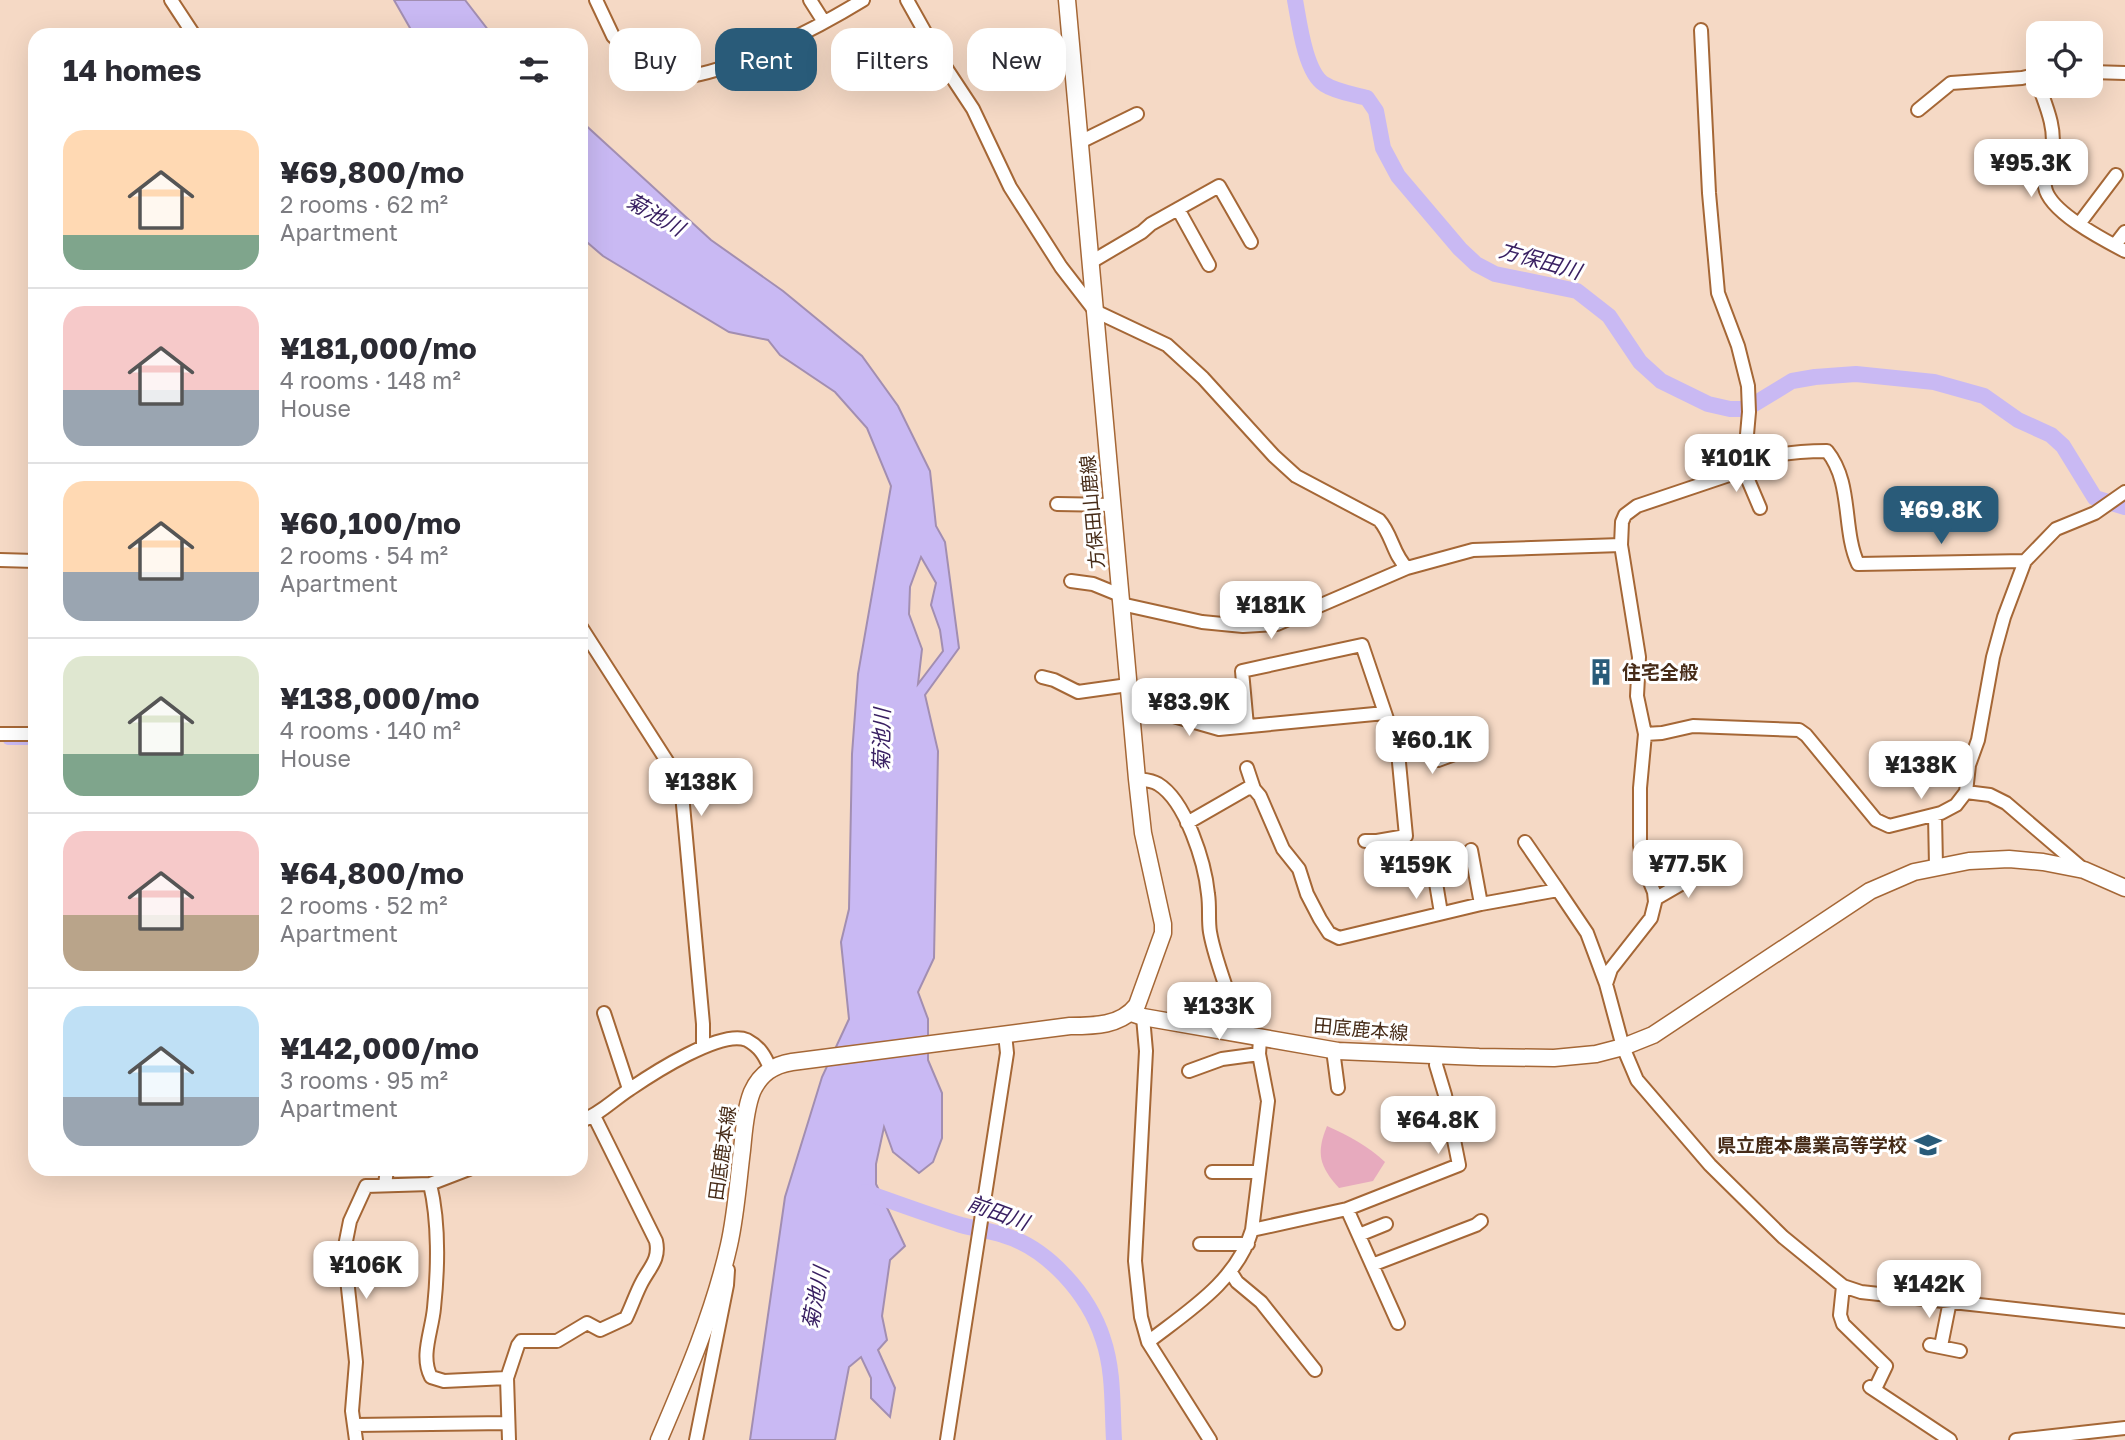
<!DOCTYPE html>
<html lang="en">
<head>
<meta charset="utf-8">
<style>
  body { margin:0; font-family:"Golos Text","Noto Sans JP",sans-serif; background:#f7f7f7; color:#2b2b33; height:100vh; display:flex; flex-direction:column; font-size:26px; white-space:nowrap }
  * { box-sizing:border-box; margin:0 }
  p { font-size:23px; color:#7c7c81 }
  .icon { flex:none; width:38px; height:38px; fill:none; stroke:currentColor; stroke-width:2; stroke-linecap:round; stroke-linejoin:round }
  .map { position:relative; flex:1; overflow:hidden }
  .sheet { position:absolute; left:28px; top:28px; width:560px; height:1148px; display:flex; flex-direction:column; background:#fff; border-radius:21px; box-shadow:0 7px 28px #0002 }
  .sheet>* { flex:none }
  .banner { position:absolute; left:609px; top:28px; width:665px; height:63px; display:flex; gap:14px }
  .controls { position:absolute; left:2026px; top:21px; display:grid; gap:14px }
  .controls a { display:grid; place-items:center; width:77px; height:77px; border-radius:14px; background:#fff; box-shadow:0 7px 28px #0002; font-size:35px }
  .price { position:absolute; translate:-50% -60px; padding:0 16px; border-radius:14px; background:#fff; color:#222; font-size:23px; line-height:46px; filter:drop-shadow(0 2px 4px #0008) }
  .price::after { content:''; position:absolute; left:50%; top:42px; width:21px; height:16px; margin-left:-10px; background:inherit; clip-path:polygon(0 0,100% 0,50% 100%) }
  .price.selected { background:#295b79; color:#fff }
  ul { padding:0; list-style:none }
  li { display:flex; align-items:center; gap:21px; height:175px; padding:0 35px }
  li+li { border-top:2px solid #e1e1e2 }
  li span { display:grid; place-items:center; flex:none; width:196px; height:140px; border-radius:21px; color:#555 }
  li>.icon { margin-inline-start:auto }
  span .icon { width:84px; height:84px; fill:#fffc; stroke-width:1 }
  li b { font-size:30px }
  h2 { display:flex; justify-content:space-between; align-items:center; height:84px; padding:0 35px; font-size:30px }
  .chip { padding:0 24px; border-radius:21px; background:#fff; box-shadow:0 7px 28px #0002; font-size:24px; line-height:63px }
  .chip.selected { background:#295b79; color:#fff }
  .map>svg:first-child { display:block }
</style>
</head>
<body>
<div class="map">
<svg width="2125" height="1440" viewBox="0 0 2125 1440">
  <rect width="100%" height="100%" fill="#f5d9c5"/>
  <!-- green -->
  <path fill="#e7aabe" d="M1327,1126C1349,1136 1368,1146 1385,1162L1373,1181L1339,1188C1319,1166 1316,1153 1327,1126Z"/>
  <!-- water -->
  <path fill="#c9b9f3" stroke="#a28eb1" stroke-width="2" fill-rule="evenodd" d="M394,0H465L492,35H414Z
    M581,121L711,240L783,291L862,356L898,406L930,471L936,526L945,542L959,648L925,695L938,751L934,958L918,992L928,1019V1060L942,1093V1138L933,1162L919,1173L893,1152L884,1127L876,1164V1184L905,1246L890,1260L882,1316L887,1340L878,1350L895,1388L890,1417L871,1398V1378L861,1357L849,1367L835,1440H750L785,1197L822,1077L849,1019L841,942L849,909L852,754L858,674L891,486L867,428L835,392L780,355L768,340L729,332L603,256L581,237ZM921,557L936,583L931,605L940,630L943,651L918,684L922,649L909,614L910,587Z"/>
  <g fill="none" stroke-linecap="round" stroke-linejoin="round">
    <!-- canal -->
    <path stroke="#c9b9f3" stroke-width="10" d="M8,740H35"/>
    <!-- river -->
    <path stroke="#c9b9f3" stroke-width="16" d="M1295,0C1299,21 1305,72 1324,84C1336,92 1353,94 1367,98L1376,111L1383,148L1398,176L1460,249L1476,264L1495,274L1577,291L1609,316L1640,362L1661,381L1708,404L1730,409H1746L1792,381L1815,377L1856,374L1934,382L1984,396L2018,420L2051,435L2063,446L2095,498L2125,507
      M865,1192C897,1203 929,1215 961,1225C975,1229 989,1230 1003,1235C1048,1248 1089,1295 1103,1339C1114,1371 1112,1407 1114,1440"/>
    <defs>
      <path id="minor" d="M171,0L194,35
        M596,0L613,36L655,78C664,78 674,78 683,77C733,72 819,27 863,0
        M810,0L824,22
        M907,0L940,59L973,109L1010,187L1061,267L1095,311L1167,345L1203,378L1274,456L1296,476L1379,520C1392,534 1393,555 1407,568L1473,550L1621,545
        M1701,30L1709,193L1718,293L1738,346L1748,386L1749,412L1745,457L1747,464
        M2091,72L2125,73
        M2039,86C2046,106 2056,128 2052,150C2050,161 2043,175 2045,187C2049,212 2104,240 2125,251
        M1918,110L1951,83L2022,78L2039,74
        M1080,142L1137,114
        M1178,209L1209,265
        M2079,224L2116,175
        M2115,245L2125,232
        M1091,262L1142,232L1151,224L1219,186L1251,242
        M1743,468L1760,508
        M1057,504L1113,505
        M0,560L35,561
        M1071,581L1093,584L1120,595
        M1121,604L1202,622L1243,626L1277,624L1407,568
        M581,627L681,783L703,1024V1047
        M1042,677L1054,680L1078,692L1128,685
        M1130,709L1156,711L1219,729L1385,713L1398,752L1406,836L1377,841H1365
        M1247,726L1242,671L1362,645L1385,713
        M0,734H35
        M1645,734L1662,733L1693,726L1799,730L1806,735L1876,820L1889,826L1941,813L1956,805L1966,792L1969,765L1978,740L1993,657L2004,617L2025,561L2056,529L2095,513L2125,492
        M1397,750L1418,744L1438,760L1460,752
        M1247,768L1254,789
        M1137,779C1144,780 1151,780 1158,784C1186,801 1205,863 1208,894C1210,907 1208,920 1210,932C1215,962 1233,1004 1242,1035
        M1966,792L1990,795L2006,803L2083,869
        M1935,815L1936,866
        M1187,823L1248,788L1254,789L1260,796L1283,849L1299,869L1307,894L1320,919L1329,933L1339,938L1481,904L1558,890L1587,933L1606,984L1623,1047L1637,1080L1710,1165L1783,1237L1843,1286L1861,1292L2125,1321
        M1525,842L1558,890
        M1471,850L1481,904
        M1435,877L1441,913
        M1655,899L1705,870
        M1606,984L1611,969L1651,918L1655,902L1654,892L1643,865L1640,845V788L1645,734L1637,696L1639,657L1621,545L1622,522L1625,515L1637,506L1738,472C1759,454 1800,451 1827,451C1853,483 1842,529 1858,564L2025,561
        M604,1013L629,1089
        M1143,1017L1146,1051L1135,1261L1141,1317L1148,1342L1210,1440
        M1333,1050L1338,1088
        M1189,1071L1222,1059L1259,1054
        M581,1121C600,1114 613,1100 630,1089C652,1074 721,1029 747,1040C760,1047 765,1056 770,1068
        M1212,1172H1259
        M430,1184C439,1221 438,1270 434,1308C432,1331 420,1356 431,1377L444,1381L507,1378
        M385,1185L387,1169
        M1347,1209L1398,1323
        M1252,1230L1347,1209L1459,1165L1445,1095L1436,1065L1437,1055
        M1359,1235L1386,1224
        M1200,1244H1248
        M1372,1265L1476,1225L1481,1221
        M1230,1271L1237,1282L1261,1302L1315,1370
        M1843,1286L1840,1315L1843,1324L1886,1366L1875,1389
        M1148,1342C1188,1311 1237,1281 1252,1230L1268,1101L1259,1054L1260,1039
        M1930,1345L1960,1351
        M1941,1346L1950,1301
        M1870,1387L1950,1440
        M355,1425L507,1423
        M356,1440L352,1411L356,1362L344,1251L350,1221L366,1186L430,1184L469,1169
        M509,1440L507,1378L518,1345L521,1341H557L587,1323L600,1330L626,1318C632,1306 636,1293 642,1282C650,1267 660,1259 656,1241L594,1116
        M696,1440L727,1285L728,1270
        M947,1440L1007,1053L1005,1034
        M2016,1440L2125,1428"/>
      <path id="major" d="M1131,1013L1143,1017L1338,1051L1479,1057L1554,1058L1596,1054L1623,1047L1653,1035L1870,891L1914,872L1969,861L2009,859L2043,862L2084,870L2125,888
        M659,1440C686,1377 714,1312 729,1245C736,1214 738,1182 742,1150C744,1131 745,1110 752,1092C760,1074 773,1065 792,1062L1070,1026C1094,1026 1121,1026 1137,1005L1163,933V924L1143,833L1137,779L1067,0"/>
    </defs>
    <!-- minor casing -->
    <use href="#minor" stroke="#a56736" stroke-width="16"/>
    <!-- major casing -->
    <use href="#major" stroke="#a56736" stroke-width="19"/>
    <!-- minor -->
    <use href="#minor" stroke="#fff" stroke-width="12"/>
    <!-- major -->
    <use href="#major" stroke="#fff" stroke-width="16"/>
  </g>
  <!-- icons -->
  <defs>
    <symbol id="building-bare" viewBox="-9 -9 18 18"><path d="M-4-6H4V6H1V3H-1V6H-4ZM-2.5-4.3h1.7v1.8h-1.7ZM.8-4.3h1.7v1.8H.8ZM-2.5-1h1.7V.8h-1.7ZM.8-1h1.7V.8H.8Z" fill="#295b79" stroke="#fff" stroke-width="2.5" paint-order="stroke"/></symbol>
    <symbol id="school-bare" viewBox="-9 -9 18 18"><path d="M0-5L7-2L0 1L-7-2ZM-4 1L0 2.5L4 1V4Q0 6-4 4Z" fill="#295b79" stroke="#fff" stroke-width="2.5" paint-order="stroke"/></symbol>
  </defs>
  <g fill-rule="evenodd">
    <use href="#building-bare" x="1582" y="653" width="38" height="38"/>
    <use href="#school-bare" x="1909" y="1126" width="38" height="38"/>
  </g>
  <g text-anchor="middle" stroke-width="6" stroke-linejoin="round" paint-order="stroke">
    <!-- street labels -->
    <g font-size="19" fill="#462b17" stroke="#fff">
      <text transform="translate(1092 512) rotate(-95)" y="7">方保田山鹿線</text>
      <text transform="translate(1361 1029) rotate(5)" y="7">田底鹿本線</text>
      <text transform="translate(722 1153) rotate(-82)" y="7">田底鹿本線</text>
    </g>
    <!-- poi labels -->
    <g font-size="19" font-weight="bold" fill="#462b17" stroke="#fff" text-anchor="start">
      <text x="1622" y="679">住宅全般</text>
      <text x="1907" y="1152" text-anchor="end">県立鹿本農業高等学校</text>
    </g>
    <!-- water labels -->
    <g font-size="21" font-style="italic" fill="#392062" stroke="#fff">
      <text transform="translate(655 215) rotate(30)" y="7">菊池川</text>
      <text transform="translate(1540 261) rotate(16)" y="7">方保田川</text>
      <text transform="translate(882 740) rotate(-89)" y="7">菊池川</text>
      <text transform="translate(998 1213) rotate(20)" y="7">前田川</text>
      <text transform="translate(816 1298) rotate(-79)" y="7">菊池川</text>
    </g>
  </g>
</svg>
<div class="controls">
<a><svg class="icon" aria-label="locate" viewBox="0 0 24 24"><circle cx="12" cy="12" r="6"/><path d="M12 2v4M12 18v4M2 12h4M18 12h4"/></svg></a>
</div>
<b class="price" style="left:2031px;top:199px">¥95.3K</b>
<b class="price" style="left:1736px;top:494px">¥101K</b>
<b class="price selected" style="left:1941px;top:546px">¥69.8K</b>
<b class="price" style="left:1271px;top:641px">¥181K</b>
<b class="price" style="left:1189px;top:738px">¥83.9K</b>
<b class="price" style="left:1432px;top:776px">¥60.1K</b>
<b class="price" style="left:1921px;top:801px">¥138K</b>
<b class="price" style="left:701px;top:818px">¥138K</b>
<b class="price" style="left:1688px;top:900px">¥77.5K</b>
<b class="price" style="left:1416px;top:901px">¥159K</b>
<b class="price" style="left:1219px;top:1042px">¥133K</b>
<b class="price" style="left:1438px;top:1156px">¥64.8K</b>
<b class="price" style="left:366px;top:1301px">¥106K</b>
<b class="price" style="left:1929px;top:1320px">¥142K</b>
<div class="banner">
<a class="chip">Buy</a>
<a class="chip selected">Rent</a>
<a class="chip">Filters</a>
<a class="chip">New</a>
</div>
<section class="sheet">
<h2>14 homes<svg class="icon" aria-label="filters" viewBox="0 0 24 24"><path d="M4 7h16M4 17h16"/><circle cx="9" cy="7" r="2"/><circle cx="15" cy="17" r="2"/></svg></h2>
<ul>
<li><span style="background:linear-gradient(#ffd9b3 75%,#7fa58c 0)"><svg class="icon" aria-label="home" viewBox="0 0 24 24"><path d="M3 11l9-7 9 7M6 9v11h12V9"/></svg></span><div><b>¥69,800/mo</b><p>2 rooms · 62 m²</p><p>Apartment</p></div></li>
<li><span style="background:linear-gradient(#f6c9c9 60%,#9aa5b1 0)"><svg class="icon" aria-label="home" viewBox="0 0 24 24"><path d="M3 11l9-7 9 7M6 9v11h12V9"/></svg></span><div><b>¥181,000/mo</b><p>4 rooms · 148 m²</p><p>House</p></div></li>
<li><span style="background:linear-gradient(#ffd9b3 65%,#9aa5b1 0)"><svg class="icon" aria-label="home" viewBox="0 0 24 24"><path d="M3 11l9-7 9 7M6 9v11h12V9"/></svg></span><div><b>¥60,100/mo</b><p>2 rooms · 54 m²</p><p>Apartment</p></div></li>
<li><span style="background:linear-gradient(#dfe7d0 70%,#7fa58c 0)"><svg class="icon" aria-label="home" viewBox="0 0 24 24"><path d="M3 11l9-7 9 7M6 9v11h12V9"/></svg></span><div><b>¥138,000/mo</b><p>4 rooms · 140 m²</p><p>House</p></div></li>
<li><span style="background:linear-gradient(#f6c9c9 60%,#b9a48a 0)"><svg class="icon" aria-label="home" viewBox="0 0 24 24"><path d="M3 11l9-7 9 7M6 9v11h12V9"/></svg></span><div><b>¥64,800/mo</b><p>2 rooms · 52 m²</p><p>Apartment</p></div></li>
<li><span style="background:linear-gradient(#bfe0f5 65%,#9aa5b1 0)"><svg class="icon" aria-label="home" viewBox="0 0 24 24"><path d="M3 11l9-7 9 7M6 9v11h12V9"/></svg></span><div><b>¥142,000/mo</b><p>3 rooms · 95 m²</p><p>Apartment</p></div></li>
</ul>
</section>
</div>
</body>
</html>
